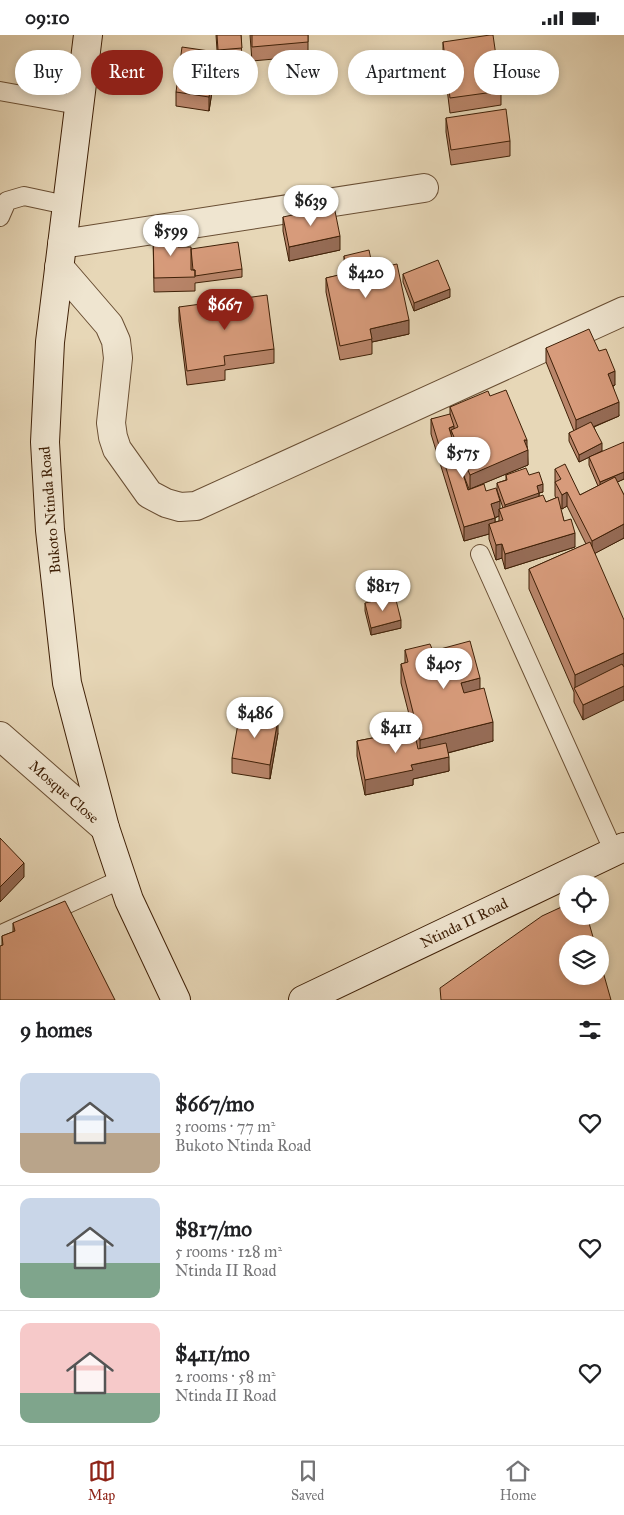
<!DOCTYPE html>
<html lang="en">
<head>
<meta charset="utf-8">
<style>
  body { margin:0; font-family:"IM FELL Great Primer",serif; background:#f6f6f6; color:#202124; height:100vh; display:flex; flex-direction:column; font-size:19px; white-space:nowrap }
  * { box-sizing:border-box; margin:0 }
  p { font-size:16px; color:#757577 }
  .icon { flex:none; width:28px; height:28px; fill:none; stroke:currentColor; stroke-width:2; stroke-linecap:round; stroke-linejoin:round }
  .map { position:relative; height:965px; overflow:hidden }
  .panel { display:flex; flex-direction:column; background:#fff; flex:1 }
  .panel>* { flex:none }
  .guide { position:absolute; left:15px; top:15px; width:595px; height:45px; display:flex; gap:10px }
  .fabs { position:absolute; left:559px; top:840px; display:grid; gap:10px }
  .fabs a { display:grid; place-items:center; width:50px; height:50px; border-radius:50%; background:#fff; box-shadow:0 2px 8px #0003; font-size:25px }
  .price { position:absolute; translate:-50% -42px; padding:0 11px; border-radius:18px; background:#fff; color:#222; font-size:16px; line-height:32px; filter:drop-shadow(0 1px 2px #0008) }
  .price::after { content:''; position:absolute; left:50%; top:30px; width:15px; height:11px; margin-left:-8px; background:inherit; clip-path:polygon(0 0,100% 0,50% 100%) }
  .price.current { background:#8f2418; color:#fff }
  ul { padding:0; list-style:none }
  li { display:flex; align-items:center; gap:15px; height:125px; padding:0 20px }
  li+li { border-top:1px solid #e0e0e0 }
  li span { display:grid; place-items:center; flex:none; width:140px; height:100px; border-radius:10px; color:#555 }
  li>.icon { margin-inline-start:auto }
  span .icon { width:60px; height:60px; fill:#fffc; stroke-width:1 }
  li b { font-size:21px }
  h2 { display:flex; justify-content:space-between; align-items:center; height:60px; padding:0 20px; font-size:21px }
  .chip { padding:0 18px; border-radius:22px; background:#fff; box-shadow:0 2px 8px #0003; font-size:18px; line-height:45px }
  .chip.current { background:#8f2418; color:#fff }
  .status { display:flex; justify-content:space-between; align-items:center; height:35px; padding:0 25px; background:#fff; direction:ltr }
  .status svg { height:14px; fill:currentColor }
  .tabs { display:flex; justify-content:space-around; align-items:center; height:70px; border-top:1px solid #e0e0e0; background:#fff; font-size:14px; color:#757577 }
  .tabs a { display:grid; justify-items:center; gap:2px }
  .tabs .current { color:#8f2418 }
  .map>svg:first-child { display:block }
</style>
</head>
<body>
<div class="status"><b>09:10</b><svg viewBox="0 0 49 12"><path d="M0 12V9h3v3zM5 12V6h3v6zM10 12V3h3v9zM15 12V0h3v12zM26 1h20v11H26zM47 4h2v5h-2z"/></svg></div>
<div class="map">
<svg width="624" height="965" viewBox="0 0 624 965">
  <rect width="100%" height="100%" fill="#e7d7b7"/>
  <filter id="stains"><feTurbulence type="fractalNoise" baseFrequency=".004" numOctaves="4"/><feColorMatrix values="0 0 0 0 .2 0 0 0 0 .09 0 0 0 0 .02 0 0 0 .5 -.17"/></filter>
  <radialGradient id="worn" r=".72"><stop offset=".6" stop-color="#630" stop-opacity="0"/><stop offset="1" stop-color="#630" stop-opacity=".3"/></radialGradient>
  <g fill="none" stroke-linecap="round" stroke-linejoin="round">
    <defs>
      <path id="lane" d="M0,56L78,70
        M0,182L7,166L24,161L66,170
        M480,519L614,817
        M0,904L4,898L122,844"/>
      <path id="street" d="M62,209L424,153
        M59,232L109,290L116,306L118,323L111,388L113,402L117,414L149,459L166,468L180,472L196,471L624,276
        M0,701L105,793"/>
      <path id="secondary" d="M88,0L50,307L45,407L50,495L67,648L105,793L129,865L176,965
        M303,965L624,812"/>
    </defs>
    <!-- lane casing -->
    <use href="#lane" stroke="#694e33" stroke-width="20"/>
    <!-- street casing -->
    <use href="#street" stroke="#694e33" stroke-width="30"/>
    <!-- secondary casing -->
    <use href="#secondary" stroke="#3f2007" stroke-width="30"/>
    <!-- lane -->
    <use href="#lane" stroke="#efe5d0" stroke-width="18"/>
    <!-- street -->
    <use href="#street" stroke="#efe5d0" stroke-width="28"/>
    <!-- secondary -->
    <use href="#secondary" stroke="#efe5d0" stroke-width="28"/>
  </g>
  <!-- wall -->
  <path fill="#b9856a" stroke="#3f2007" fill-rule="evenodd" d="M216,0H241L242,28L218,30Z
    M250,0H308V21L252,26Z
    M443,7L501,56V70L450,78L443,21Z
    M216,31L209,76L176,71V57Z
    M446,83L510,106V121L451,130L446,97Z
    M283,182L340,215L289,226L283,196Z
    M153,197L178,212L191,214L242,234V242L195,248V256L154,257Z
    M344,221L373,234L409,299L372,307V319L340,325L326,257V243L345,239L344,235Z
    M403,239L450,262L414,276L403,247Z
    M179,272L274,314V328L225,335V345L187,350L179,286Z
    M546,313L599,316L615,350L613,351L619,381L594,392L602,416L579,427L569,406V398L574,396L546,327Z
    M490,361L527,411L528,430L472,453L486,456L500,474L503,473L497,455V448L506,445V440H529L543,457L539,458V461L546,467L556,463L555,461V434L580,460L598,451L589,430V422L624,444L617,447L624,460V503L595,518L583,685L574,667V657L529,554V534L586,509L567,471L562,474L560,472L564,486L575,512L505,534L502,523L496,525L489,504V499L464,506L431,399V384L450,381V372ZM462,436L469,454L468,455ZM499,481V486L495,487V483Z
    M365,568L401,593L371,600L365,576Z
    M405,615L433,616L480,654L493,706L448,718L449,736L413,744V750L365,760L357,721V706L413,695L401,648V629L405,628Z
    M278,698L270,744L232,738V723Z
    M13,888L115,965L2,911V901L13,897Z"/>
  <!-- shaded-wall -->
  <path fill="#966c56" stroke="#3f2007" d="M216,17V31L209,76V62Z
    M340,201V215L289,226V212Z
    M450,254V262L414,276V268Z
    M409,285V299L372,307L370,294Z
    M615,336V350L608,353V339Z
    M619,367V381L576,399V385Z
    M454,391V401L451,395V406L449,393Z
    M524,405H527V416L528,415V430L470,454V440Z
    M602,408V416L579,427V420Z
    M624,437V444L600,455V447Z
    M543,449V457L539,458V466L505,478V470L537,451Z
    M567,457V471L562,474V460Z
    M500,466V477L499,474V481L491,484V469Z
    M495,483V497L489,489V499L464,506V492Z
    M624,489V503L592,520V506Z
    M575,498V512L505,534V519Z
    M502,509V523L496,525V510Z
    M401,585V593L371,600V593Z
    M624,618V637L575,654V640Z
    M480,643V662L461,667V648Z
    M624,651V665L583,685V670Z
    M278,684V698L270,744V730Z
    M493,687V706L420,725V705Z
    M449,722V736L413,744V750L365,760V745L411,730Z
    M24,828V842L0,867V852Z"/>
  <!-- building -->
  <path fill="#d79b7b" stroke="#3f2007" d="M217,0H241L242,13L218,15Z
    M252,0H308V7L252,12Z
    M490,0H493L501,56L450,63L443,7Z
    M182,12L216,17L209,62L176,57Z
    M506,74L510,106L451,115L446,83Z
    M334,171L340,201L289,212L283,182Z
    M178,196V212H191V235H195V242L154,243L153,197Z
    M238,207L242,234L195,241V235H193L191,214Z
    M369,215L373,234L397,229L409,285L370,294L372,304L340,311L326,243L347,238L344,221Z
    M438,225L450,254L414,268L403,239Z
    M267,260L274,314L224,321L225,330L187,336L179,272Z
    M589,294L599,316L606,314L615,336L608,339L619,367L576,385L546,313Z
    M506,355L527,405H524L528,415L470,440L451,395L458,392L450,372L488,356L490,361Z
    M450,379L454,391L449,393L468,455L484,449L486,456L496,453L500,466L491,469L495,483L464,492L431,384Z
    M591,387L602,408L579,420L569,398Z
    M624,407V437L600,447L589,422Z
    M565,429L580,460L615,442L624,460V489L592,506L567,457L562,460L555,447L561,444L555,434Z
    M526,433L529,440L539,437L543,449L537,451L539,458L505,470L497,448L507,445L506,440Z
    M543,460L546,467L558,462L564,486L571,484L575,498L505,519L502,509L496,510L489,489L503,485L499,474Z
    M590,507L624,585V618L575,640L529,534Z
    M395,561L401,585L371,593L365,568Z
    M470,606L480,643L461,648L464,658L484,653L493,687L420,705L401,629L408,627L405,615L430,609L433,616Z
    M622,629L624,632V651L583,670L574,653Z
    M240,677L278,684L270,730L232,723Z
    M414,695L418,714L446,708L449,722L411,730L413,735L365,745L357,706Z
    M0,803L24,828L0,852Z
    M65,866L115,965H0V911L3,910L2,901L15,896L13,888Z
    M568,869V881H587L595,909H568V941H600V926L611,965H441L440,953L542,881Z"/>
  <g text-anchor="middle" stroke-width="4" stroke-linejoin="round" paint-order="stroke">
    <!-- street labels -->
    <g font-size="15" fill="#3f2007" stroke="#efe5d0">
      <text transform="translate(50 475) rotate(-95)" y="5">Bukoto Ntinda Road</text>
      <text transform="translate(64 757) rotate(41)" y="5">Mosque Close</text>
      <text transform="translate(464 888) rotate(-26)" y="5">Ntinda II Road</text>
    </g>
  </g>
  <rect width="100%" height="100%" filter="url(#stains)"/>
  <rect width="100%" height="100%" fill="url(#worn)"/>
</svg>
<div class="fabs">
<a><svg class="icon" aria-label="locate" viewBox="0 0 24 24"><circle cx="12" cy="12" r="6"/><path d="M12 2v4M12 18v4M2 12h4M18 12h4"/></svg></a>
<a><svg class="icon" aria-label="layers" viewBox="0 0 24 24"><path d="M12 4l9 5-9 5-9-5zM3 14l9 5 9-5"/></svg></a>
</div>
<b class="price" style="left:311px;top:192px">$639</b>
<b class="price" style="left:171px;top:222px">$599</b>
<b class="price" style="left:366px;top:264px">$420</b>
<b class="price current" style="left:225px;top:296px">$667</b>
<b class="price" style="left:463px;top:444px">$575</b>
<b class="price" style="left:383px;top:577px">$817</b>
<b class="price" style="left:444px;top:655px">$405</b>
<b class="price" style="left:255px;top:704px">$486</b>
<b class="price" style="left:396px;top:719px">$411</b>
<div class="guide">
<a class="chip">Buy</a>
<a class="chip current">Rent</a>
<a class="chip">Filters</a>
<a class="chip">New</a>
<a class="chip">Apartment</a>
<a class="chip">House</a>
</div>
</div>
<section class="panel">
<h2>9 homes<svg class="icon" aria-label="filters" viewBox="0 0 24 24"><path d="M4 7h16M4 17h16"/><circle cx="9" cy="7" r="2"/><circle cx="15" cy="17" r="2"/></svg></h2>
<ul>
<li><span style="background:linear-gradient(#c9d6e8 60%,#b9a48a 0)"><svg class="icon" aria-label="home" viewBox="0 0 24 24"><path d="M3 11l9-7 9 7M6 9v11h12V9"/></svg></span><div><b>$667/mo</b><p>3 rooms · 77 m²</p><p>Bukoto Ntinda Road</p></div><svg class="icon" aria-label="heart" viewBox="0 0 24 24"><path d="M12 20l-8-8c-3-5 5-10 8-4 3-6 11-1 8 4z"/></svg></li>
<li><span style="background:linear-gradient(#c9d6e8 65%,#7fa58c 0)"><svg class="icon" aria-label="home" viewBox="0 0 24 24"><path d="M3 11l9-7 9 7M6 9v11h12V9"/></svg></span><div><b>$817/mo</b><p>5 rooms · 128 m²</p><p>Ntinda II Road</p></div><svg class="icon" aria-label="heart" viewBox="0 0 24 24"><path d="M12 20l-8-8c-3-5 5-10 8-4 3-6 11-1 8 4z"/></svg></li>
<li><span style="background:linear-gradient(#f6c9c9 70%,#7fa58c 0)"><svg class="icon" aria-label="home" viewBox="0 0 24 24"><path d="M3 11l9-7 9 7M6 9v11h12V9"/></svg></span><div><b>$411/mo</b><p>2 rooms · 58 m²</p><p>Ntinda II Road</p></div><svg class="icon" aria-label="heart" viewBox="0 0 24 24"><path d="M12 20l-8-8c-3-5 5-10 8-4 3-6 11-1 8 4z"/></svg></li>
</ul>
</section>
<nav class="tabs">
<a class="current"><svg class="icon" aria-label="map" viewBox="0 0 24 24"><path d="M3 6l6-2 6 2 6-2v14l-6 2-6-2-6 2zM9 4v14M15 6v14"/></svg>Map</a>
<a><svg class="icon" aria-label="saved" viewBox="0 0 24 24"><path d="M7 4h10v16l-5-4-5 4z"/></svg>Saved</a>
<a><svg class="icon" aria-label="home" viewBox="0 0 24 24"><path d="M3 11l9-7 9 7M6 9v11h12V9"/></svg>Home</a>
</nav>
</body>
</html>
